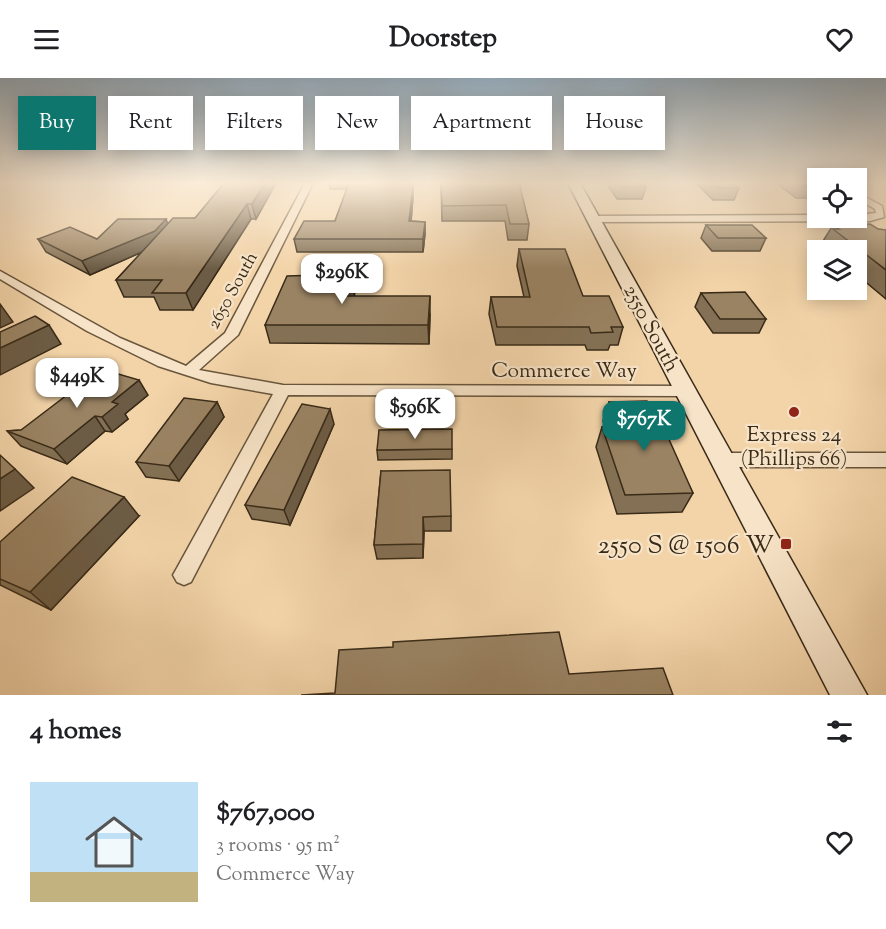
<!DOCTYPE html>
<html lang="en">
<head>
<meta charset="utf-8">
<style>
  body { margin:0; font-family:"Sorts Mill Goudy",serif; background:#f6f6f6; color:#202124; height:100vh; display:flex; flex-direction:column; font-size:22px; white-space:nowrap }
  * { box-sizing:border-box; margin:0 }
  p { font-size:20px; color:#757577 }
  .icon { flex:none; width:33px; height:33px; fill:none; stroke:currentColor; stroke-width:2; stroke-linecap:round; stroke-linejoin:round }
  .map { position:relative; height:617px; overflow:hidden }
  .drawer { display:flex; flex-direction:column; background:#fff; flex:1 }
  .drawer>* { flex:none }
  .hud { position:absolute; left:18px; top:18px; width:850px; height:54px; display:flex; gap:12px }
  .tools { position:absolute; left:807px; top:90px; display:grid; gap:12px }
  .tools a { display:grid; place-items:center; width:60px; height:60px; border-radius:0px; background:#fff; box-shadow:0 3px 15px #0003; font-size:30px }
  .price { position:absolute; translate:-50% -51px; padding:0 14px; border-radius:12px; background:#fff; color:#222; font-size:20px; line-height:39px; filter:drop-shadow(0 2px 3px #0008) }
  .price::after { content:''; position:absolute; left:50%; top:36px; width:18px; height:14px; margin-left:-9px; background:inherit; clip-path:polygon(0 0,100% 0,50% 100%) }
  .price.on { background:#0f766e; color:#fff }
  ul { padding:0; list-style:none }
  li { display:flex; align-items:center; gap:18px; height:150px; padding:0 30px }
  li+li { border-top:2px solid #e0e0e0 }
  li span { display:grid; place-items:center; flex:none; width:168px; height:120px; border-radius:0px; color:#555 }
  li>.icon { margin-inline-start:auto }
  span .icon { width:72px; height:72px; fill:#fffc; stroke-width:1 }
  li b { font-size:26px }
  h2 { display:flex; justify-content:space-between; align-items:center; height:72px; padding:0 30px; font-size:26px }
  .chip { padding:0 21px; border-radius:0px; background:#fff; box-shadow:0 3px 15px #0003; font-size:21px; line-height:54px }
  .chip.on { background:#0f766e; color:#fff }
  header { display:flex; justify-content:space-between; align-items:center; height:78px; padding:0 30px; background:#fff; font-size:27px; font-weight:700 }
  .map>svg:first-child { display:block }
</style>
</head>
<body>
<header><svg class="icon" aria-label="menu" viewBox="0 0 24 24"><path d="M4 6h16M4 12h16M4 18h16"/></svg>Doorstep<svg class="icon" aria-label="heart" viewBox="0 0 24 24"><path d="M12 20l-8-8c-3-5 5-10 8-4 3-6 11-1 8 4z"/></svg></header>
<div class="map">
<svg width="886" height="617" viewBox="0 0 886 617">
  <rect width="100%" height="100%" fill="#f3d4a9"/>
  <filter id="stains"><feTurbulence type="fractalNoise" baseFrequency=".00333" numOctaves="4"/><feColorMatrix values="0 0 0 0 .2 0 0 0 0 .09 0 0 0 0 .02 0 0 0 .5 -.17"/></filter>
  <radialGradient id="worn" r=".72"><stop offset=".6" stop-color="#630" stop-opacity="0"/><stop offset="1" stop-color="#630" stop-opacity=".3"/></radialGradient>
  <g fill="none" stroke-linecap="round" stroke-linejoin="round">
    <defs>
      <path id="street" d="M305,105H313L238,257L199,292L283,307L687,308L695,313L687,318L288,317L191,504L184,507L177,504L173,497L177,490L273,316L211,305L158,288L87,253L0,201V193L120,260L186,288L225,255Z
        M856,114L882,128L884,139L870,143L594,144L589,141L594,138L818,137V140H856V137L876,135L875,131L856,120Z
        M723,375H886V389H723L717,387L714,382L717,377Z"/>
      <path id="secondary" d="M568,105H580L867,617H830Z"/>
    </defs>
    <!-- street casing -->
    <use href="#street" stroke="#68553c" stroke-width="3"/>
    <!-- secondary casing -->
    <use href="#secondary" stroke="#392b18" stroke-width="3"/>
    <!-- street -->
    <use href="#street" fill="#f7e3c7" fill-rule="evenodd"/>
    <!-- secondary -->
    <use href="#secondary" fill="#f7e3c7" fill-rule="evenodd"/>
  </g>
  <!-- wall -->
  <path fill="#847155" stroke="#392b18" stroke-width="1.5" d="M276,105L256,141H251L193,232H160L154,219H124L116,202L142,174L90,197L46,174L38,161H97L195,140Z
    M329,105H411L410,107L413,119L411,143L425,144V156L423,174H297L294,161L335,143L347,111H330Z
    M441,105H519L529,146L527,162H508L505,143H442Z
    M607,105H642L646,109L642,121H617L607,106Z
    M696,105H732L739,110L734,122H713Z
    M776,105H818V120H796Z
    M706,147L766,160L760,173H712L701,160Z
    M833,147L886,152V221L856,196V172H829L824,168L826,165L823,163Z
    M519,171L583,218L623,249L618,267H610L608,272H587L585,267H496L489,236L491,219H524L517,188Z
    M355,214L354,218L430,236L429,266L270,265L265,247Z
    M701,215L766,241L759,255H713L695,229Z
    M148,317L125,336L128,341L112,354L105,353L67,386L21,368L7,353L21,352Z
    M217,324L224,339L179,403L146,399L136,384Z
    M609,324L657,348L693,415L682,434L617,436L596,369L602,349H605L603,343Z
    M334,346L290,447L252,441L245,427Z
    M452,371V381L378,382L377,372Z
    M381,393L451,438V453H424L423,480L377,481L374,467Z
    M139,438L51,532L0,507V464Z"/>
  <!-- shaded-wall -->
  <path fill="#6c5c45" stroke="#392b18" stroke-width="1.5" d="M265,105H276L256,141L252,126Z
    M413,107V119L410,156L409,143Z
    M247,126L251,141L193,232L186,215Z
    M166,141L171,154L160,166L90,197L82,183Z
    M425,144V156L423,174V161Z
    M352,196L355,214L349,236L346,218Z
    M430,218V236L429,266L428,247Z
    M0,226L13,244L0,250Z
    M49,247L61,266L0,297V270Z
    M139,302L148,317L125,336L128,341L112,354L102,339L112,324Z
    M217,324L224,339L179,403L169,388Z
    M330,331L334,346L290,447L284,432Z
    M95,338L105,353L67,386L54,371Z
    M15,391L34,410L0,433V401Z
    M124,419L139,438L51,532L30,514Z
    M423,439L424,453L423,480Z"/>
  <!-- building -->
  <path fill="#9a8363" stroke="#392b18" stroke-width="1.5" d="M224,105H265L252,126H247L186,215H152L162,202H116L173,140H195Z
    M349,105H408V107H413L409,143L425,144L423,161H294L304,143H335Z
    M441,105H519L529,146H510L506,127L442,128Z
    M617,105H642L646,109H620Z
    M712,105H732L739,110H718Z
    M797,105H818V108H802Z
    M118,141H166L155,153L82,183L38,161L70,149L97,161Z
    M870,146L878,151L886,152V192L833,151H839L833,147Z
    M706,147H752L766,160H718Z
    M519,171H565L583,218H609L623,249H611L613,254L591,255L589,249H497L491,219H530Z
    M352,196L346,218H430L428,247H265L287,198Z
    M745,214L766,241H720L701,215Z
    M35,238L49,247L0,270V254Z
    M101,291L139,302L112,324L118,326L102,339L95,338L54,371L7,353L21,352Z
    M184,320L217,324L169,388L136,384Z
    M647,323L657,348H663L693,415L625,417L602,349H618L609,324Z
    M302,326L330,331L284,432L245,427Z
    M452,351V371L377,372L379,352Z
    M0,377L15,391L0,401Z
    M450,392L451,438L423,439V466L374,467L381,393Z
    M72,399L124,419L30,514L0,501V464Z
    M559,554L569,596L663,590L673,617H301L335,615L339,572L393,569V564Z"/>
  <!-- sky -->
  <linearGradient id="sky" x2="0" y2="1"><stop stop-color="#93aabb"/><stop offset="0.55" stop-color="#faecd8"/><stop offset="1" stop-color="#faecd8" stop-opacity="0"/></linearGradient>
  <rect width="886" height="191" fill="url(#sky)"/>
  <!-- markers -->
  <g fill="#8f2418" stroke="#f7e3c7" stroke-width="2">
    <circle cx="794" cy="334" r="6"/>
    <rect x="780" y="460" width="12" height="12" rx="3"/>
  </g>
  <g text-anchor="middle" stroke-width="4.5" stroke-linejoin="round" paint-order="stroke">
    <!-- far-street labels -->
    <g font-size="18" fill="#392b18" stroke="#f7e3c7">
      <text transform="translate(232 212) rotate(-61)" y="6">2650 South</text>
    </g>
    <!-- street labels -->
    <g font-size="21" fill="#392b18" stroke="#f7e3c7">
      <text transform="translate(652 250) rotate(62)" y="7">2550 South</text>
      <text x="564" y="299">Commerce Way</text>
    </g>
    <!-- poi labels -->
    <g font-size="21" fill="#392b18" stroke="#f7e3c7">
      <text x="794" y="363">Express 24<tspan x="794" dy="24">(Phillips 66)</tspan></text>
    </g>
    <!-- near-poi labels -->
    <g font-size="26" fill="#392b18" stroke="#f7e3c7" text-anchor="end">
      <text x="774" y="475">2550 S @ 1506 W</text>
    </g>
  </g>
  <rect width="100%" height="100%" filter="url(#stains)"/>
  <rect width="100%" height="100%" fill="url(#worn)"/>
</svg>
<div class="tools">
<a><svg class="icon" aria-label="locate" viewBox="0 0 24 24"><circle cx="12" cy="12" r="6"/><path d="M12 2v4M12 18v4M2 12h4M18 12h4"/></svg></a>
<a><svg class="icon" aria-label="layers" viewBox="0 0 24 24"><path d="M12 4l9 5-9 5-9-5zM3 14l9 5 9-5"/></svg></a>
</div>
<b class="price" style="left:342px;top:227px">$296K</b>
<b class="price" style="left:77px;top:331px">$449K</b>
<b class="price" style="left:415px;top:362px">$596K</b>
<b class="price on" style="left:644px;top:374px">$767K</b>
<div class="hud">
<a class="chip on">Buy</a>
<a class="chip">Rent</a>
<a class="chip">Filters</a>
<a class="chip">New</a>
<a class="chip">Apartment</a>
<a class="chip">House</a>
</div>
</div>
<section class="drawer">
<h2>4 homes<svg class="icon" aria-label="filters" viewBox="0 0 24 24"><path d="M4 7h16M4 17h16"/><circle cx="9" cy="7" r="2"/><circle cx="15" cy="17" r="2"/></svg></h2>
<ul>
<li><span style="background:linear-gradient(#bfe0f5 75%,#c2b280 0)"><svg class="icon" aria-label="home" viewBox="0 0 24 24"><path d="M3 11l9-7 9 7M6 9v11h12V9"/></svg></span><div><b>$767,000</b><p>3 rooms · 95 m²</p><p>Commerce Way</p></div><svg class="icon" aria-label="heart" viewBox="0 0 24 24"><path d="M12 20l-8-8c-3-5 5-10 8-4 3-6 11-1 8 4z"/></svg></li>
</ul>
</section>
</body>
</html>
